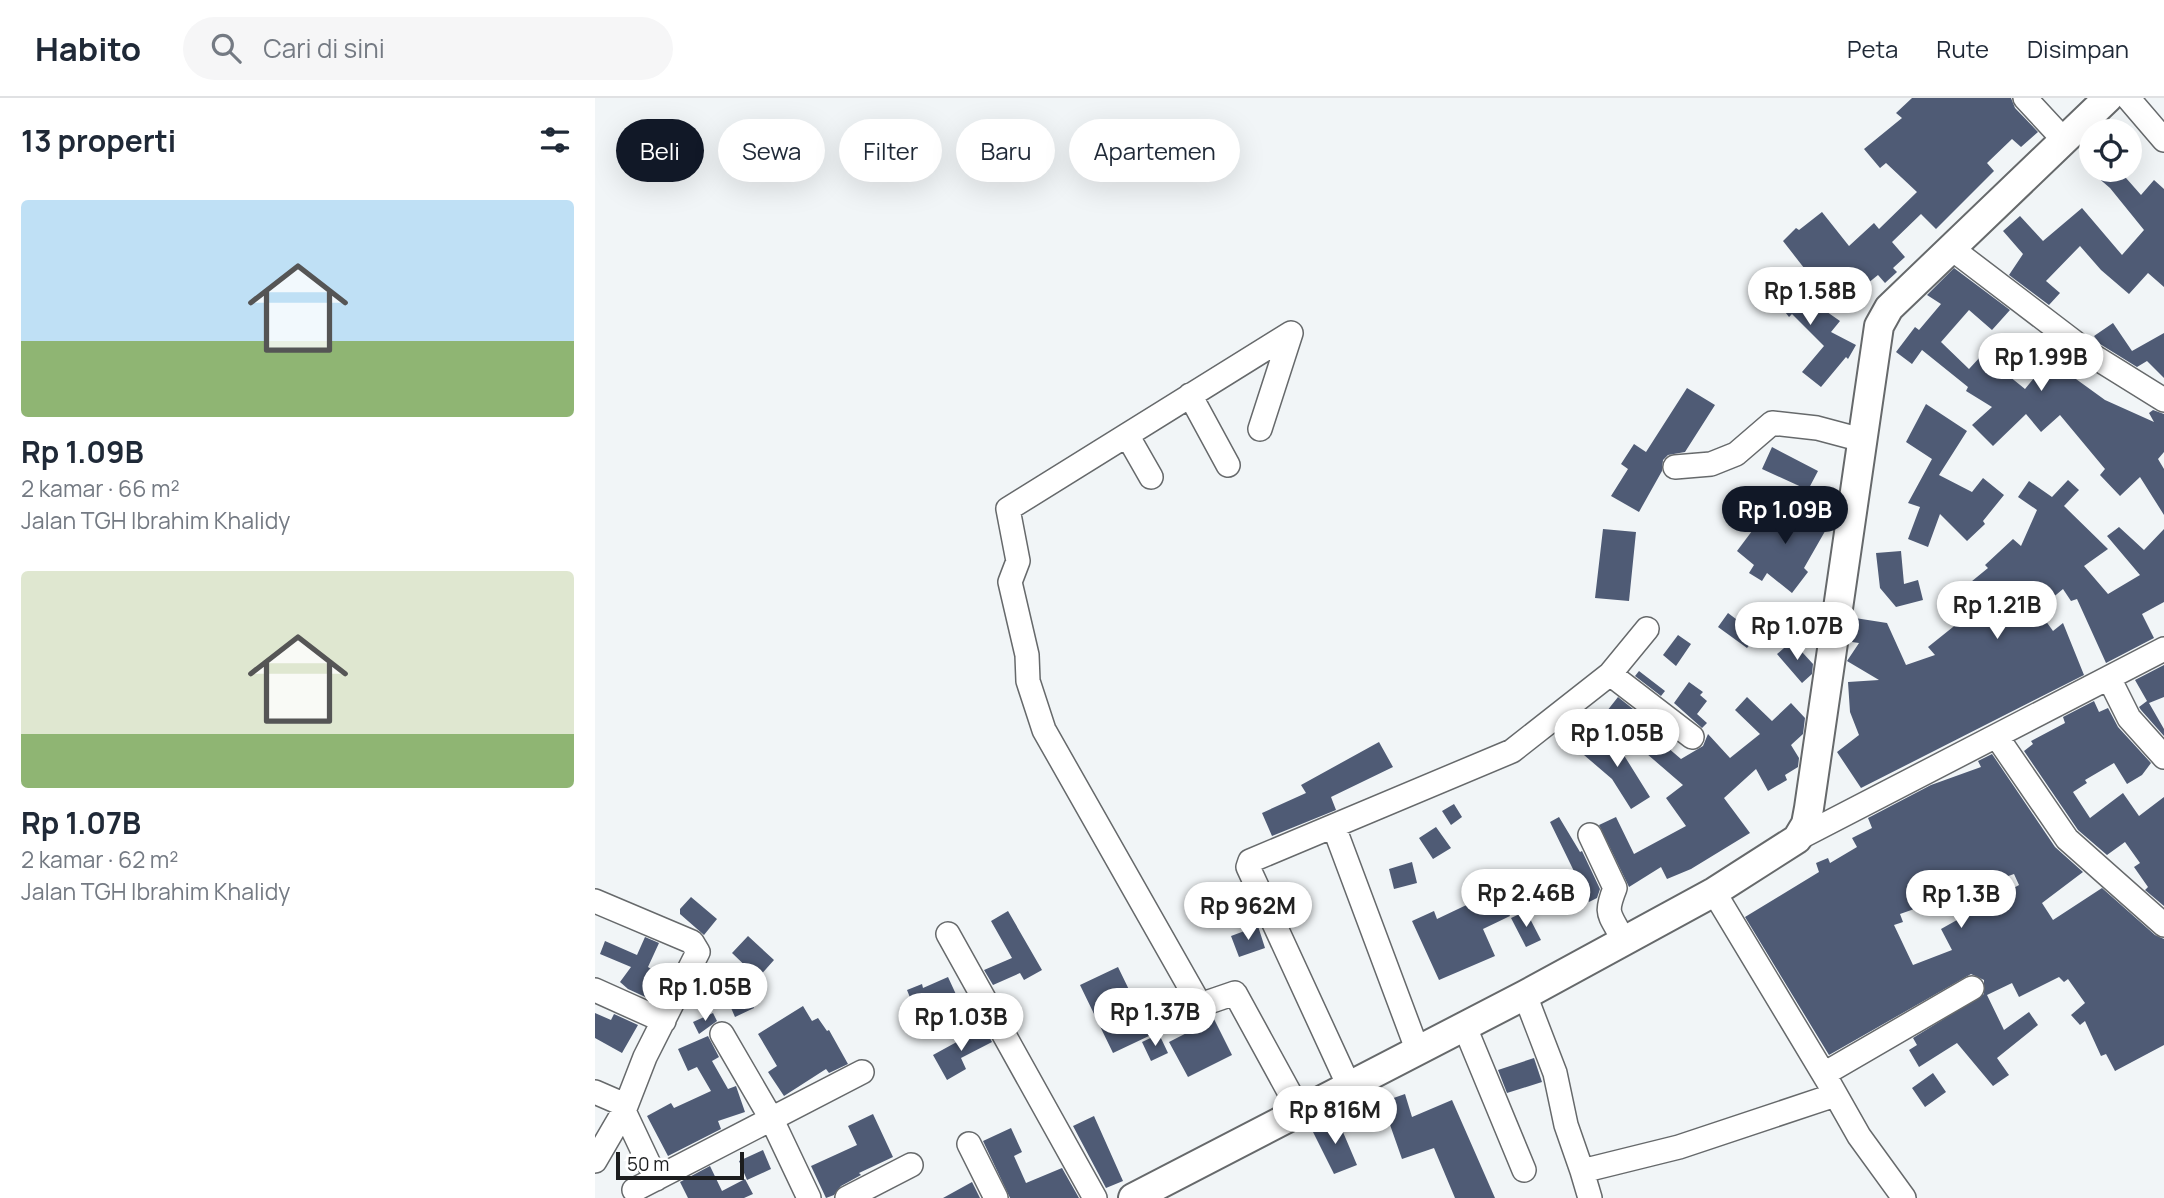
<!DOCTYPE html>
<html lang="id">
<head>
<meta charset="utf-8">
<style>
  body { margin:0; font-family:Manrope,sans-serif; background:#f6f6f7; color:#1f2937; height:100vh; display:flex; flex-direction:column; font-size:26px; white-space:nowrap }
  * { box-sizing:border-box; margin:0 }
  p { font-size:23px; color:#747a83 }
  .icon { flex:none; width:38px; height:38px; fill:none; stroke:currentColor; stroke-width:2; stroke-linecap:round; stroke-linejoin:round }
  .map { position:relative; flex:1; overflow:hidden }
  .details { display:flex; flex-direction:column; background:#fff; width:595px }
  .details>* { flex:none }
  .top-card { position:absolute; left:21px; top:21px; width:665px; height:63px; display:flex; gap:14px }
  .tools { position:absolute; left:1484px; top:21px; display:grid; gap:14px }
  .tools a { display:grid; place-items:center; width:63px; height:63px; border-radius:50%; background:#fff; box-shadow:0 7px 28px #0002; font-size:35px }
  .scale { position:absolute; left:21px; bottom:18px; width:128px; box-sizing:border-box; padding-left:7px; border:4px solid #1c1d1e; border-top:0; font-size:19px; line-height:24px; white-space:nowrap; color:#1c1d1e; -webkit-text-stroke:5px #fff; paint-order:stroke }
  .price { position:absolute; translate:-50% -60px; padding:0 16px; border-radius:24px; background:#fff; color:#222; font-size:23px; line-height:46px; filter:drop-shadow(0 2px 4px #0008) }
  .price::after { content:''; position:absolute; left:50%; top:42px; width:21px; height:16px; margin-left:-10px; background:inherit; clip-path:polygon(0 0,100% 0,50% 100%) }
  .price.selected { background:#111827; color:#fff }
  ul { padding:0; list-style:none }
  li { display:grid; align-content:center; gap:14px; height:371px; padding:0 21px }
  li span { display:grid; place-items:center; height:217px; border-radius:7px; color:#555 }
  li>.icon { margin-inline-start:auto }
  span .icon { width:126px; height:126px; fill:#fffc; stroke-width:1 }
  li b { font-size:30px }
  h2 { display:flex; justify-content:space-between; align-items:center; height:84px; padding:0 21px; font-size:30px }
  .pill { padding:0 24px; border-radius:32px; background:#fff; box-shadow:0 7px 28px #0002; font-size:24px; line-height:63px }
  .pill.selected { background:#111827; color:#fff }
  header { display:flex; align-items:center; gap:42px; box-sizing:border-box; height:98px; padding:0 35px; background:#fff; border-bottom:2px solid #e0e1e3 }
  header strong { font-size:33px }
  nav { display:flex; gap:38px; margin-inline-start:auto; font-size:24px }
  .search { width:490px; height:63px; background:#f6f6f7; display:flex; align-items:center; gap:18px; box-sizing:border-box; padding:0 24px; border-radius:38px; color:#747a83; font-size:26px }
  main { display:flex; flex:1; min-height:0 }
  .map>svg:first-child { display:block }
</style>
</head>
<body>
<header>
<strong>Habito</strong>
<div class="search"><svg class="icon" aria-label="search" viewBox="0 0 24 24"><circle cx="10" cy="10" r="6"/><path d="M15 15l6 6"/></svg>Cari di sini</div>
<nav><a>Peta</a><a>Rute</a><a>Disimpan</a></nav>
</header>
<main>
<section class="details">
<h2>13 properti<svg class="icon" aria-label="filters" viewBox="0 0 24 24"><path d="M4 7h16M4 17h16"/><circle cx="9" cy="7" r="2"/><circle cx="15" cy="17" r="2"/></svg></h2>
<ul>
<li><span style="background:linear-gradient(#bfe0f5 65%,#8fb573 0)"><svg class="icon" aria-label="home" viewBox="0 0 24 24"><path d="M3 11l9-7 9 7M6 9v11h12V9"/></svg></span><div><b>Rp 1.09B</b><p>2 kamar · 66 m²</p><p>Jalan TGH Ibrahim Khalidy</p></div></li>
<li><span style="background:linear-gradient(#dfe7d0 75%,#8fb573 0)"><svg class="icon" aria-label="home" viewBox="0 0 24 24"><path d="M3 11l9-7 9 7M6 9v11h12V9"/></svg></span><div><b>Rp 1.07B</b><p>2 kamar · 62 m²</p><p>Jalan TGH Ibrahim Khalidy</p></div></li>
</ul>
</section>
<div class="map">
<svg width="1569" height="1100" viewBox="0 0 1569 1100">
  <rect width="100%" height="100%" fill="#f1f5f7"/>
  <!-- building -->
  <path fill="#4f5b75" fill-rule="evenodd" d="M1317,0H1416L1420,10L1443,34L1426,49L1417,41L1392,65L1399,73L1341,131L1326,116L1297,144L1310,159L1298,170L1302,174L1290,185L1283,177L1241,211L1188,143L1201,130L1204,132L1227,114L1254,148L1279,125L1284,131L1322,94L1291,65L1285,70L1269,51L1307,20L1301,15Z
    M1494,72H1524L1546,97L1559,82L1569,91V189L1553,175L1534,196L1506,172L1485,148L1451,183L1465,195L1454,207L1414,177L1428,156L1408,133L1425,118L1448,143L1487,110L1527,157L1549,132L1515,90Z
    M1359,170L1415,212L1397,232L1374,212L1346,244L1374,271L1386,258L1396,267L1410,251L1421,259L1409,274L1430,291L1453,263L1438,251L1448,238L1473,257L1463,268L1510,302L1559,324L1554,315L1558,312L1569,316V354L1563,361L1569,371V417L1545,379L1525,398L1505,377L1510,371L1465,317L1446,334L1431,316L1398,348L1377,327L1397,309L1371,293L1373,289L1327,252L1317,266L1301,254L1320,229L1324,232L1346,206L1332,197Z
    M1176,175L1245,223L1236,234L1261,247L1253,261L1251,259L1226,289L1207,274L1229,248L1197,216L1194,219L1180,201L1174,209L1159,198Z
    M1518,225L1537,253L1569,235V280L1552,263L1542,269L1505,246L1499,238Z
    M1092,290L1120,307L1090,354L1073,357L1068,362L1067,373L1044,414L1016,398L1033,371L1026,366L1039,346L1051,354Z
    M1331,306L1372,333L1344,377L1377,394L1388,380L1409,397L1388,423L1390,426L1372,443L1345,416L1333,449L1313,441L1325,409L1313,405L1337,361L1311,344Z
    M1177,349L1223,373L1213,392L1167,371Z
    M1473,382L1484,392L1469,408L1513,451L1489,468L1513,496L1545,477L1512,438L1524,429L1549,452L1569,431V504L1547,516L1559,540L1511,565L1482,501L1476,503L1468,491L1443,512L1458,533L1468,525L1489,577L1266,690L1242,654L1264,637L1255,614L1253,584L1284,582L1252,563L1264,545L1257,544L1260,520L1292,525L1311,567L1340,557L1333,549L1363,525L1349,506L1393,470L1390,467L1418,441L1426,448L1442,412L1423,399L1434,383L1457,399Z
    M1210,406L1237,421L1209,470L1213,474L1197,495L1172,475L1167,483L1154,475L1159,467L1142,453L1160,429L1165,433L1178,410L1200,423Z
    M1008,431L1041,434L1034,503L1000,500Z
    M1306,453L1309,486L1323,482L1328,502L1301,509L1285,490L1281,455Z
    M1133,515L1162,537L1152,550L1123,529Z
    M1083,537L1096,546L1081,568L1068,557Z
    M1197,543L1218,566L1217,576L1207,585L1182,556Z
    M1569,567V599L1554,605L1569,631V638L1546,612L1544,609L1552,603L1540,582Z
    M1044,573L1070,593L1066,598L1040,578Z
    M1094,584L1108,594L1105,597L1112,603L1102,616L1112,625L1107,630L1079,605Z
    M1023,599L1048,619L1044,625L1086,661L1108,648L1113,636L1135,660L1165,636L1140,612L1152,599L1177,623L1196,605L1210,620L1208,636L1196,647L1204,660L1203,669L1190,677L1192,682L1173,693L1161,671L1129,700L1155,735L1096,771L1072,781L1066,769L1034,789L1004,727L1021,719L1039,756L1091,728L1071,700L1088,687L1008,618Z
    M1499,603L1504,614L1513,610L1523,629L1556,665L1547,677L1532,686L1519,665L1490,682L1492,685L1478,694L1495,720L1528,695L1544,718L1569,699V808L1550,792L1553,789L1539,769L1545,765L1530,744L1512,757L1483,732L1429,653L1438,646L1436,643L1470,625L1468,619Z
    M1012,630L1055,699L1036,711L1017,681L989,657Z
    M784,644L798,669L736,699L741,712L677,738L667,715L711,695L706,687Z
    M1397,656L1460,749L1488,774L1447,805L1458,822L1507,790L1560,837L1569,841V947L1520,973L1511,956L1506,958L1490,923L1485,927L1476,917L1490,905L1473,881L1469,884L1464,879L1424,899L1417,885L1392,897L1409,932L1434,914L1443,927L1402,960L1414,977L1398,988L1362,945L1324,969L1314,952L1322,947L1318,940L1389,896V882L1376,876L1234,957L1150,819L1224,774L1221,765L1233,760L1235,765L1262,749L1257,740L1277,730L1273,720L1336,687L1386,669L1383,663ZM1419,776L1424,787L1346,831L1357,852L1318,867L1299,827L1308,824L1305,816Z
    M859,706L867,719L856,727L847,713Z
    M964,719L985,754L987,753L1005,791L1002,800L994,804L955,724Z
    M841,729L856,750L838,761L824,740Z
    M817,764L822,785L799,791L794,771Z
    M903,792L915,818L888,831L900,858L844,882L817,823L839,813L842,821Z
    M96,799L122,821L109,837L85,816V811Z
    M413,813L447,872L429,882L425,875L398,887L389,872L417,860L396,823Z
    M931,813L946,842L931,849L916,820Z
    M663,828L670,850L644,859L636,838Z
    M153,838L179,862L163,880L137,855Z
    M50,839L64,845L53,869L73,882L59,903L33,891L25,884L36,869L5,856L10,843L42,857Z
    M523,869L556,937L518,955L485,887Z
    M353,879L365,905L324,922L312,892L327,886L328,890Z
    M153,895L159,910L140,919L133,903Z
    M208,908L217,923L223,920L232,933L234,932L253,966L234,975L231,971L189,998L173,974L182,968L163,936Z
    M0,915L16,922L19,916L43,927L27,955L0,940Z
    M118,915L122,923L104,936L98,924Z
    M619,921L637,957L593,979L574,944Z
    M389,929L397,944L366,960L371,971L352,982L338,957Z
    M564,936L573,955L556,963L547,944Z
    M113,938L124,959L117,963L133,991L141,988L150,1014L123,1023L126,1031L73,1058L52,1018L76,1005L79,1010L116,993L102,969L93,973L83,951Z
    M939,960L947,984L912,995L903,972Z
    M1338,975L1351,994L1330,1009L1317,990Z
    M810,996L817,1019L857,1002L900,1100H860L839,1050L807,1061L787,1004Z
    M278,1016L298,1059L264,1075L266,1077L246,1088L239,1097L231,1100L216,1068L262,1047L253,1028Z
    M499,1018L528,1083L511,1090L478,1028Z
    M742,1020L762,1067L739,1076L717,1032Z
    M416,1030L427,1054L419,1058L431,1085L467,1070L484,1100H415L388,1043Z
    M168,1052L176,1071L152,1082L144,1063Z
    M115,1068L127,1093L150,1081L158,1096L149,1100H93L85,1084Z
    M377,1084L385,1100H348Z"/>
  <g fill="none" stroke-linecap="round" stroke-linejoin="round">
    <defs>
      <path id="minor" d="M1430,0L1469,42
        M1533,0L1569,42
        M1356,150L1495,256L1569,302
        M595,297L633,367
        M665,331L696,235L413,411L423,463L415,484L432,557L433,583L449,632L605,907L640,895L704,1012
        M532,337L556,379
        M1080,369L1116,366L1141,356L1177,325L1222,330L1267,342
        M1015,576L1052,531
        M1514,580L1534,620L1569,659
        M1402,639L1472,741L1569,827
        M739,729L822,951
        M995,737L1020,790C1009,818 1015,815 1028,842
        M1202,741L1569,551
        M1119,794L1234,985L1264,1038L1309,1100
        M0,803L97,844L103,854L50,959L29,1013L0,1063
        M353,836L500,1100
        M0,892L69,923
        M930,897L960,975L971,1027L987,1073L1084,1049L1240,997
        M869,927L929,1072
        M127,936L177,1022L214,1100
        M1229,976L1377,890
        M753,986L653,769L655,763L917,653L1015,576L1097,639
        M0,994L30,1007
        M29,1013L61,1081
        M374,1046L401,1100
        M987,1073L995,1100
        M39,1092L267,974
        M252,1100L316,1067"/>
      <path id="major" d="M538,1100L930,897L1119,794L1202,741L1211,726L1214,710L1284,228L1294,210L1513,0"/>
    </defs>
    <!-- minor casing -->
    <use href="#minor" stroke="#66696b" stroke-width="26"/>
    <!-- major casing -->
    <use href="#major" stroke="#66696b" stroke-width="32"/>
    <!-- minor -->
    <use href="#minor" stroke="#fff" stroke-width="23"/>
    <!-- major -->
    <use href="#major" stroke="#fff" stroke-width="28"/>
  </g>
</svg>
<div class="tools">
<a><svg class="icon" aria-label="locate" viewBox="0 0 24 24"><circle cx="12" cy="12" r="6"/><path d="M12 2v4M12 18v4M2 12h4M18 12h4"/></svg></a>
</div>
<div class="scale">50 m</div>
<b class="price" style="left:1215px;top:229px">Rp 1.58B</b>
<b class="price" style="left:1446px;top:295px">Rp 1.99B</b>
<b class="price selected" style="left:1190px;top:448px">Rp 1.09B</b>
<b class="price" style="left:1402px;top:543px">Rp 1.21B</b>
<b class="price" style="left:1202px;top:564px">Rp 1.07B</b>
<b class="price" style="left:1022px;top:671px">Rp 1.05B</b>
<b class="price" style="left:931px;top:831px">Rp 2.46B</b>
<b class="price" style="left:1366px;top:832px">Rp 1.3B</b>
<b class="price" style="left:653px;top:844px">Rp 962M</b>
<b class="price" style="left:110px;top:925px">Rp 1.05B</b>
<b class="price" style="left:560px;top:950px">Rp 1.37B</b>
<b class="price" style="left:366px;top:955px">Rp 1.03B</b>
<b class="price" style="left:740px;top:1048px">Rp 816M</b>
<div class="top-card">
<a class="pill selected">Beli</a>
<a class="pill">Sewa</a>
<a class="pill">Filter</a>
<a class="pill">Baru</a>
<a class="pill">Apartemen</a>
</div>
</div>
</main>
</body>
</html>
